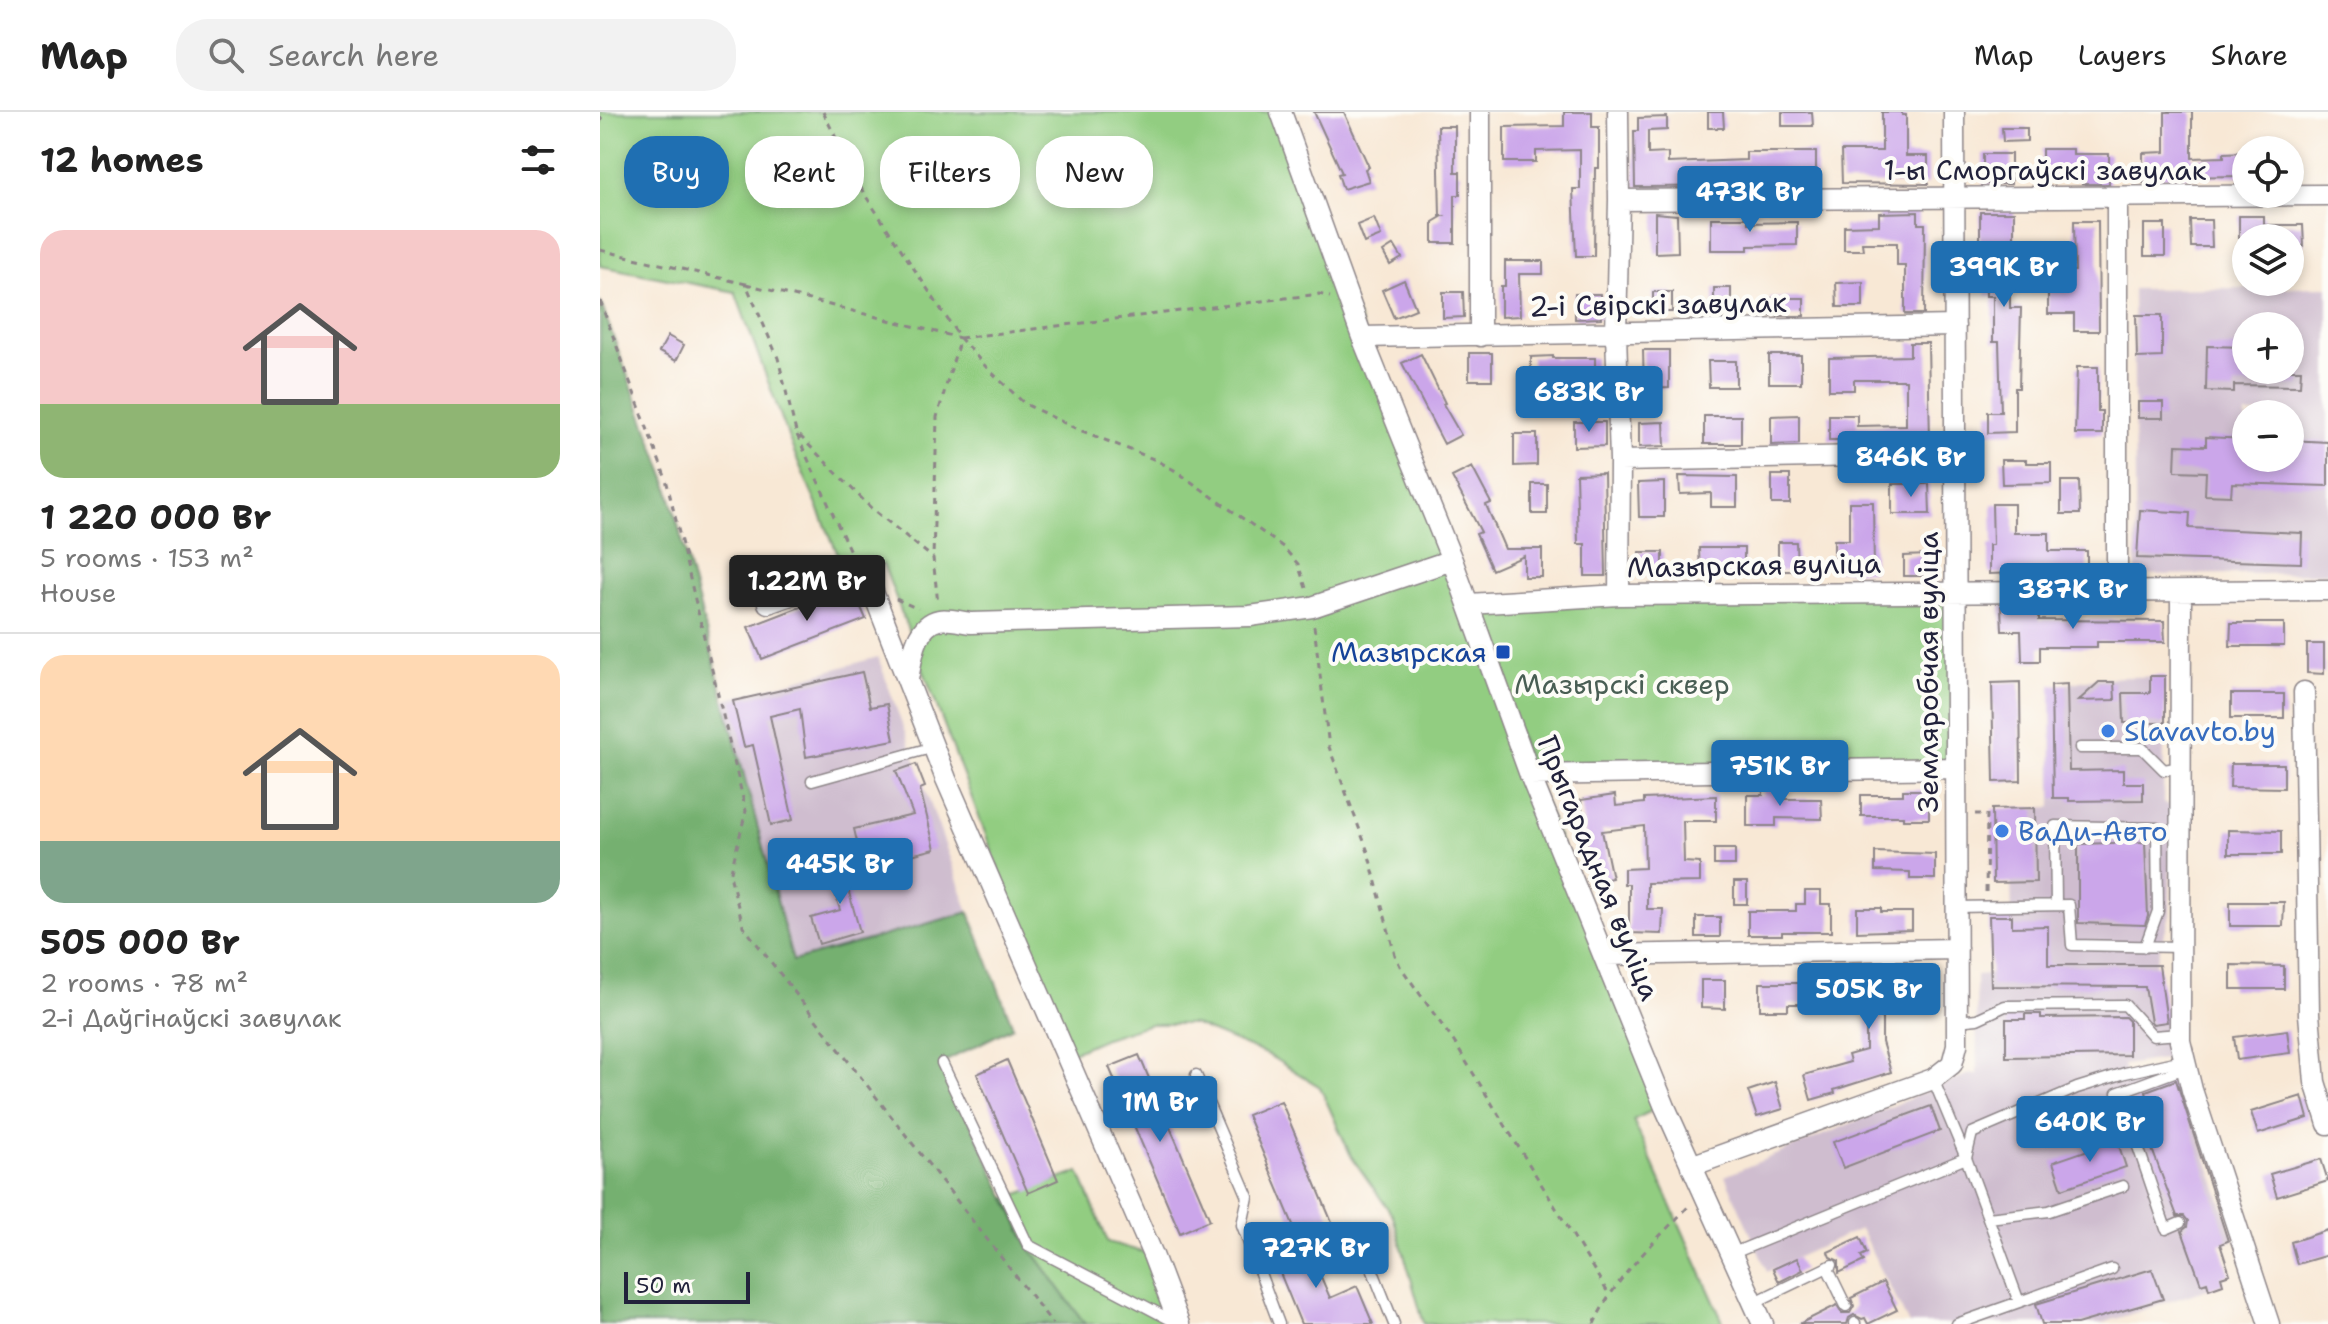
<!DOCTYPE html>
<html lang="en">
<head>
<meta charset="utf-8">
<style>
  body { margin:0; font-family:"Shantell Sans",sans-serif; background:#f2f2f2; color:#222; height:100vh; display:flex; flex-direction:column; font-size:30px; white-space:nowrap }
  * { box-sizing:border-box; margin:0 }
  p { font-size:26px; color:#767676 }
  .icon { flex:none; width:44px; height:44px; fill:none; stroke:currentColor; stroke-width:2; stroke-linecap:round; stroke-linejoin:round }
  .map { position:relative; flex:1; overflow:hidden }
  .panel { display:flex; flex-direction:column; background:#fff; width:600px }
  .panel>* { flex:none }
  .banner { position:absolute; left:24px; top:24px; width:760px; height:72px; display:flex; gap:16px }
  .buttons { position:absolute; left:1632px; top:24px; display:grid; gap:16px }
  .buttons a { display:grid; place-items:center; width:72px; height:72px; border-radius:50%; background:#fff; box-shadow:0 4px 12px #0003; font-size:40px }
  .scale { position:absolute; left:24px; bottom:20px; width:126px; box-sizing:border-box; padding-left:8px; border:4px solid #22223b; border-top:0; font-size:22px; line-height:28px; white-space:nowrap; color:#22223b; -webkit-text-stroke:6px #fdfcf7; paint-order:stroke }
  .price { position:absolute; translate:-50% -68px; padding:0 18px; border-radius:8px; background:#1f6fb2; color:#fff; font-size:26px; line-height:52px; filter:drop-shadow(0 2px 4px #0008) }
  .price::after { content:''; position:absolute; left:50%; top:48px; width:24px; height:18px; margin-left:-12px; background:inherit; clip-path:polygon(0 0,100% 0,50% 100%) }
  .price.current { background:#222; color:#fff }
  ul { padding:0; list-style:none }
  li { display:grid; align-content:center; gap:16px; height:424px; padding:0 40px }
  li+li { border-top:2px solid #e0e0e0 }
  li span { display:grid; place-items:center; height:248px; border-radius:24px; color:#555 }
  li>.icon { margin-inline-start:auto }
  span .icon { width:144px; height:144px; fill:#fffc; stroke-width:1 }
  li b { font-size:34px }
  h2 { display:flex; justify-content:space-between; align-items:center; height:96px; padding:0 40px; font-size:34px }
  .pill { padding:0 28px; border-radius:32px; background:#fff; box-shadow:0 4px 12px #0003; font-size:28px; line-height:72px }
  .pill.current { background:#1f6fb2; color:#fff }
  header { display:flex; align-items:center; gap:48px; box-sizing:border-box; height:112px; padding:0 40px; background:#fff; border-bottom:2px solid #e0e0e0 }
  header strong { font-size:38px }
  nav { display:flex; gap:44px; margin-inline-start:auto; font-size:28px }
  .search { width:560px; height:72px; background:#f2f2f2; display:flex; align-items:center; gap:20px; box-sizing:border-box; padding:0 28px; border-radius:32px; color:#767676; font-size:30px }
  main { display:flex; flex:1; min-height:0 }
  .map>svg:first-child { display:block }
</style>
</head>
<body>
<header>
<strong>Map</strong>
<div class="search"><svg class="icon" aria-label="search" viewBox="0 0 24 24"><circle cx="10" cy="10" r="6"/><path d="M15 15l6 6"/></svg>Search here</div>
<nav><a>Map</a><a>Layers</a><a>Share</a></nav>
</header>
<main>
<section class="panel">
<h2>12 homes<svg class="icon" aria-label="filters" viewBox="0 0 24 24"><path d="M4 7h16M4 17h16"/><circle cx="9" cy="7" r="2"/><circle cx="15" cy="17" r="2"/></svg></h2>
<ul>
<li><span style="background:linear-gradient(#f6c9c9 70%,#8fb573 0)"><svg class="icon" aria-label="home" viewBox="0 0 24 24"><path d="M3 11l9-7 9 7M6 9v11h12V9"/></svg></span><div><b>1 220 000 Br</b><p>5 rooms · 153 m²</p><p>House</p></div></li>
<li><span style="background:linear-gradient(#ffd9b3 75%,#7fa58c 0)"><svg class="icon" aria-label="home" viewBox="0 0 24 24"><path d="M3 11l9-7 9 7M6 9v11h12V9"/></svg></span><div><b>505 000 Br</b><p>2 rooms · 78 m²</p><p>2-і Даўгінаўскі завулак</p></div></li>
</ul>
</section>
<div class="map">
<svg width="1728" height="1212" viewBox="0 0 1728 1212">
  <rect width="100%" height="100%" fill="#fdfcf7"/>
  <filter id="ink" filterUnits="userSpaceOnUse"><feTurbulence type="fractalNoise" baseFrequency=".0125" numOctaves="2"/><feDisplacementMap in="SourceGraphic" scale="16" xChannelSelector="R" yChannelSelector="G"/><feConvolveMatrix kernelMatrix="1 2 1 2 8 2 1 2 1" color-interpolation-filters="sRGB"/></filter>
  <filter id="wash" filterUnits="userSpaceOnUse"><feTurbulence type="fractalNoise" baseFrequency=".006" numOctaves="4" result="noise"/><feDisplacementMap in="SourceGraphic" scale="32" xChannelSelector="R" yChannelSelector="G"/><feGaussianBlur stdDeviation="1.8" result="paint"/><feColorMatrix in="noise" values="0 0 0 0 0 0 0 0 0 0 0 0 0 0 0 0 0 1.4 0 .05"/><feComposite in="paint" operator="in"/></filter>
  <g filter="url(#wash)">
    <rect width="100%" height="100%" fill="#f8e8d5"/>
    <!-- industrial -->
    <path fill="#cfbdcf" fill-rule="evenodd" d="M1728,175V461L1536,463L1533,177ZM1646,214H1690V258H1646ZM1646,302H1690V346H1646Z
      M278,545L369,800L194,849L125,588Z
      M1565,564L1563,691L1570,693V803L1555,853L1568,909L1570,946L1523,953L1527,969L1568,956L1572,968L1580,966L1634,1128L1620,1132L1630,1162L1621,1165L1623,1172L1500,1212H1309L1260,1117L1167,1159L1125,1064L1369,962H1377L1376,863L1391,862L1389,804L1412,803L1411,771H1393L1392,697L1452,695L1451,573L1467,572L1496,566Z"/>
    <!-- green -->
    <path fill="#92cd81" stroke="#5a785e" stroke-width="2" d="M0,0H679L1062,994L1033,1008L1124,1212H824L793,1104L751,1044L720,975L668,943L593,912H550L505,926L469,942L283,452L246,461L194,340L135,180L0,154Z
      M1355,479L1356,656L930,663L869,492Z
      M479,1060L508,1130L553,1143L579,1212H485L428,1133L407,1086Z"/>
    <!-- forest -->
    <path fill="#75b06f" stroke="#4c6955" stroke-width="2" d="M0,189L66,367L193,849L369,800L413,915L342,951L428,1133L485,1212H0Z"/>
    <g id="blocks">
      <!-- building -->
      <path fill="#cba6ea" d="M714,0H744L769,55L765,57L769,69L743,77L738,62L742,61Z
        M964,0H992V15H999V56H995L994,144H976L973,77H980V38L936,39V50H904V15L964,14Z
        M1108,0H1123L1124,16H1108Z
        M1182,0H1212L1213,14H1182Z
        M1282,0H1302V3H1306V44H1328V72L1242,71L1241,39H1282Z
        M1565,0H1592V46L1624,45V41L1646,40V64L1562,65V71H1543V41L1565,40Z
        M1067,5V18L1048,19V42L1068,41V51L1146,48V40H1216V71L1171,72V74L1035,75L1034,19H1038V6Z
        M838,14H855V60H860V83H855V131H833V110L843,104H840Z
        M1402,16H1427V29L1403,30Z
        M1442,37H1473V42H1509V72H1482V66H1442Z
        M1383,42H1411V72H1383Z
        M1318,100V112H1325L1324,202H1305V153H1297V131H1262L1263,138H1244V114L1279,113V101Z
        M1380,100H1414V142H1440V156H1410V196H1421L1419,276H1415V320L1388,321V300H1401L1399,230H1393V184H1386L1385,133H1380Z
        M1055,101L1077,103L1078,140L1055,141Z
        M1639,104H1664V113H1703L1704,134H1690V126H1639Z
        M774,106L781,124L764,131L757,113Z
        M1111,106H1148V111L1197,110V133L1148,134V138H1111Z
        M1590,108H1611L1612,135H1591Z
        M1474,109H1498L1499,219H1474V202H1448V178H1471V159H1475Z
        M1544,112H1565V144H1544Z
        M794,133L802,146L790,153L783,140Z
        M905,149H943V162H919L920,204L901,205V174H905Z
        M804,168L816,197L794,206L782,178Z
        M1263,170V195H1237L1236,171Z
        M1114,176H1131V199H1114Z
        M843,180H863L864,205L843,206Z
        M1053,180H1072V200H1053Z
        M975,182H1000L1001,206L975,207Z
        M1170,186H1204V204H1170Z
        M1536,203H1562V245L1537,246Z
        M68,224L84,233L76,249L59,240Z
        M1310,231H1328L1330,330L1276,331V328H1229V303H1257V314L1306,313V268H1254V278H1229V246L1310,244Z
        M1607,234L1646,235V258H1701L1700,274L1634,273V280L1606,279Z
        M1043,238H1069V276L1044,277Z
        M869,241H892V268H869Z
        M821,242L845,291L843,292L861,323L844,332L802,251Z
        M1169,243H1201V271H1169Z
        M953,244V246H995V269H972V262H931V245Z
        M1108,249H1136V275H1109Z
        M1477,255H1498V299H1502V322H1475Z
        M1538,290H1563V306H1538Z
        M1199,303V332L1171,333V304Z
        M1104,304H1141V332H1104Z
        M974,310H1005V334L974,335Z
        M1064,310L1065,334L1039,335V311Z
        M914,322H937V353L914,354Z
        M1606,325L1646,327V346H1690V328L1728,330V374L1632,371L1631,384L1605,383L1606,360L1575,359L1576,333L1606,334Z
        M1401,348H1426V351H1451V371L1402,372Z
        M872,355L891,391L886,393L905,437H942V465H924V444L892,458L876,422L881,420L852,365Z
        M1004,361L1006,464H985V432H978L976,362Z
        M1172,363H1190V392H1172Z
        M1079,364L1137,365V395H1111V381L1080,382Z
        M1461,369H1479L1480,402H1461Z
        M1064,370V405H1039L1038,371Z
        M932,372H947V402H932Z
        M1292,372H1329L1330,402H1292Z
        M1249,390H1273L1274,459H1234V428H1249Z
        M1392,392H1414V421H1449V439H1487V463H1467V459L1389,462V433H1393Z
        M1540,398L1590,401L1589,416L1702,421L1701,451L1537,446Z
        M1178,430H1196L1197,459H1178Z
        M1099,436H1144V462H1100Z
        M1039,440H1063V462L1039,463Z
        M1328,443V464H1304V444Z
        M252,475L266,507L162,547L148,515Z
        M1439,493V508L1564,509L1565,530H1497V535H1440V549H1422L1421,519H1402L1401,494Z
        M1631,511H1684V534H1630Z
        M1707,532H1724V562L1707,561Z
        M262,560L270,595L287,592L294,628L206,645L200,597L170,604L193,708L171,713L153,633L144,635L133,589Z
        M1550,564H1565V611H1524L1523,581H1550Z
        M1420,570L1421,669L1394,670L1392,571Z
        M1499,570H1514L1515,588L1478,589Z
        M1467,572L1469,659L1523,658V671H1543V688L1469,689V686H1453L1451,573Z
        M1631,582H1684V606H1631Z
        M316,652L325,675L320,677L335,737L263,755L254,717L313,703L296,659Z
        M1631,652H1684V676L1630,675Z
        M1184,677V687H1221L1222,707L1176,706V714H1147V683H1163V678Z
        M1303,678H1329V707H1303V704H1261V683H1303Z
        M1015,683L1016,694L1044,691V687L1116,684V709H1083L1084,750L1100,751V770L1047,771V797H1063L1062,822L1029,821V772H1024V757L1045,756L1044,714L1002,719L1012,766L991,770L984,738H987L981,688Z
        M1435,696L1436,770L1393,771L1392,697Z
        M1628,718L1681,719V742H1628Z
        M1545,730L1548,804L1545,813L1478,811V732Z
        M1114,737H1135V753H1114Z
        M1275,740L1335,742V767H1310V760L1275,759Z
        M256,750L262,773L248,777L260,820L219,832L211,806L240,798L228,757Z
        M1134,770H1147V792H1134Z
        M1205,779H1221V792H1231V820H1182V823H1148V799H1196V792H1205Z
        M1630,790H1684L1683,814H1630Z
        M1257,796H1281V800H1312V818L1257,820Z
        M1389,804H1412V815L1448,814V853H1559L1567,910L1553,912L1551,910L1545,875L1391,874Z
        M1096,805H1120V825H1096Z
        M1631,853L1684,854V877H1631Z
        M1253,861H1328V886H1282V930L1291,960L1234,978L1235,981L1211,988L1204,963L1250,950L1248,943L1266,938V884H1254Z
        M1205,867H1226V892H1188V898H1160V871H1205Z
        M1101,868H1125V897L1101,896Z
        M1425,902H1441V906L1525,905L1529,909V943L1406,945V907H1425Z
        M1687,918L1690,941L1637,948L1634,925Z
        M539,943L610,1108L580,1121L509,955Z
        M407,948L458,1068L428,1081L377,962Z
        M1576,968L1628,1129L1620,1132L1630,1162L1621,1165L1623,1172L1609,1177L1607,1170L1601,1172L1582,1119L1587,1115L1588,1109L1584,1104H1577L1534,989L1547,985L1546,979Z
        M1175,970L1183,997L1157,1005L1148,979Z
        M1702,984L1708,1006L1658,1022L1651,1000Z
        M681,989L733,1113L699,1127L647,1003Z
        M1331,994L1340,1019L1243,1056L1233,1030Z
        M1517,1028L1526,1055L1462,1077L1453,1050Z
        M1721,1047L1728,1069L1677,1085L1670,1062Z
        M1728,1118V1143L1697,1152L1691,1130Z
        M704,1125L730,1186L757,1174L773,1212H701L671,1139Z
        M1260,1125L1267,1141L1261,1144L1264,1149L1239,1161V1149L1230,1145L1228,1140Z
        M1197,1146L1203,1158L1179,1170L1173,1157Z
        M1552,1157L1563,1187L1477,1212H1442L1436,1192Z
        M1283,1170L1297,1198L1268,1212L1265,1206L1262,1207L1254,1203L1249,1206L1247,1212H1199L1237,1193L1242,1201H1250L1254,1194L1251,1186Z"/>
    </g>
  </g>
  <g filter="url(#ink)">
    <use href="#blocks" fill-opacity="0" stroke="#8d8588" stroke-width="2"/>
    <g fill="none" stroke-linecap="round" stroke-linejoin="round">
      <defs>
        <path id="lane" d="M1480,636H1542L1564,658L1581,655
          M212,669L334,635
          M1456,793L1455,714L1557,716L1558,799L1545,835
          M1356,795L1469,793L1472,833L1580,835
          M1357,909L1377,907L1405,894L1525,893L1553,924L1580,922
          M342,951L428,1133L577,1211
          M596,963L648,1085L642,1113L679,1212
          M1333,967L1366,1046L1419,1190
          M1366,1046L1372,1021L1477,976L1525,961L1583,948
          M1388,1106L1449,1099L1523,1074
          M1580,1111L1566,1117L1531,1014L1517,981L1585,956
          M763,1134L794,1212
          M1131,1142L1366,1046
          M1227,1155L1246,1194
          M1153,1191L1232,1153
          M1255,1211V1212
          M1357,1212L1512,1157"/>
        <path id="street" d="M681,0L762,225L852,448L930,663L1065,995L1163,1212
          M880,0V224
          M1018,0L1019,88L1016,221L1020,349L1019,483
          M1019,88L1728,83
          M762,225L1355,214
          M1020,349L1355,342
          M1517,478V86
          M1581,480L1580,929L1592,978L1669,1212
          M168,491L259,459L271,475L346,667L553,1143L579,1212
          M869,492L1019,483L1728,478
          M308,567C312,547 315,513 339,508C348,506 362,510 371,511L650,504L712,495L852,448
          M1704,580L1709,902L1715,970L1728,1012
          M930,663L1356,656
          M1004,843L1357,837
          M1091,1054L1333,967L1352,952L1357,933L1354,0"/>
      </defs>
      <!-- lane casing -->
      <use href="#lane" stroke="#8d8588" stroke-width="13"/>
      <!-- street casing -->
      <use href="#street" stroke="#8d8588" stroke-width="23"/>
      <!-- path -->
      <path stroke="#8d8588" stroke-width="3" stroke-dasharray="6 6" stroke-linecap="butt" d="M223,0L263,80L360,226L387,256L425,292L477,317L556,348L576,359L683,435L698,452L707,479
        M0,11L3,0
        M0,138L146,172L178,246L196,320L271,396L333,446L338,492
        M146,172L360,226L337,305L333,446
        M0,189L66,367L146,699L130,763L143,814L453,1212
        M360,226L719,182L730,185
        M197,323L252,444
        M296,487L318,497
        M714,514L729,635L768,740L795,843L800,854L854,930L1010,1184
        M1375,702H1387L1386,783
        M994,1212C1013,1168 1056,1128 1089,1094"/>
      <!-- lane -->
      <use href="#lane" stroke="#fff" stroke-width="10"/>
      <!-- street -->
      <use href="#street" stroke="#fff" stroke-width="20"/>
    </g>
  </g>
  <!-- markers -->
  <rect fill="#1a4fb4" stroke="#fdfcf7" stroke-width="3" x="895" y="532" width="16" height="16" rx="4"/>
  <g fill="#3f7fe0" stroke="#fdfcf7" stroke-width="3">
    <circle cx="1508" cy="619" r="8"/>
    <circle cx="1402" cy="719" r="8"/>
  </g>
  <g text-anchor="middle" stroke-width="8" stroke-linejoin="round" paint-order="stroke">
    <!-- street labels -->
    <g font-size="28" fill="#22223b" stroke="#fdfcf7">
      <text x="1445" y="68">1-ы Сморгаўскі завулак</text>
      <text transform="translate(1058 192) rotate(-1)" y="10">2-і Свірскі завулак</text>
      <text transform="translate(1154 453) rotate(-1)" y="10">Мазырская вуліца</text>
      <text transform="translate(1328 560) rotate(-90)" y="10">Земляробчая вуліца</text>
      <text transform="translate(999 756) rotate(68)" y="10">Прыгарадная вуліца</text>
    </g>
    <!-- transit labels -->
    <g font-size="28" fill="#164399" stroke="#fdfcf7" text-anchor="end">
      <text x="887" y="550">Мазырская</text>
    </g>
    <!-- park labels -->
    <g font-size="28" fill="#495e54" stroke="#fdfcf7">
      <text x="1022" y="582">Мазырскі сквер</text>
    </g>
    <!-- shop labels -->
    <g font-size="28" fill="#366cbe" stroke="#fdfcf7" text-anchor="start">
      <text x="1524" y="629">Slavavto.by</text>
      <text x="1418" y="729">ВаДи-Авто</text>
    </g>
  </g>
</svg>
<div class="buttons">
<a><svg class="icon" aria-label="locate" viewBox="0 0 24 24"><circle cx="12" cy="12" r="6"/><path d="M12 2v4M12 18v4M2 12h4M18 12h4"/></svg></a>
<a><svg class="icon" aria-label="layers" viewBox="0 0 24 24"><path d="M12 4l9 5-9 5-9-5zM3 14l9 5 9-5"/></svg></a>
<a>+</a>
<a>−</a>
</div>
<div class="scale">50 m</div>
<b class="price" style="left:1150px;top:122px">473K Br</b>
<b class="price" style="left:1404px;top:197px">399K Br</b>
<b class="price" style="left:989px;top:322px">683K Br</b>
<b class="price" style="left:1311px;top:387px">846K Br</b>
<b class="price current" style="left:207px;top:511px">1.22M Br</b>
<b class="price" style="left:1473px;top:519px">387K Br</b>
<b class="price" style="left:1180px;top:696px">751K Br</b>
<b class="price" style="left:240px;top:794px">445K Br</b>
<b class="price" style="left:1269px;top:919px">505K Br</b>
<b class="price" style="left:560px;top:1032px">1M Br</b>
<b class="price" style="left:1490px;top:1052px">640K Br</b>
<b class="price" style="left:716px;top:1178px">727K Br</b>
<div class="banner">
<a class="pill current">Buy</a>
<a class="pill">Rent</a>
<a class="pill">Filters</a>
<a class="pill">New</a>
</div>
</div>
</main>
</body>
</html>
